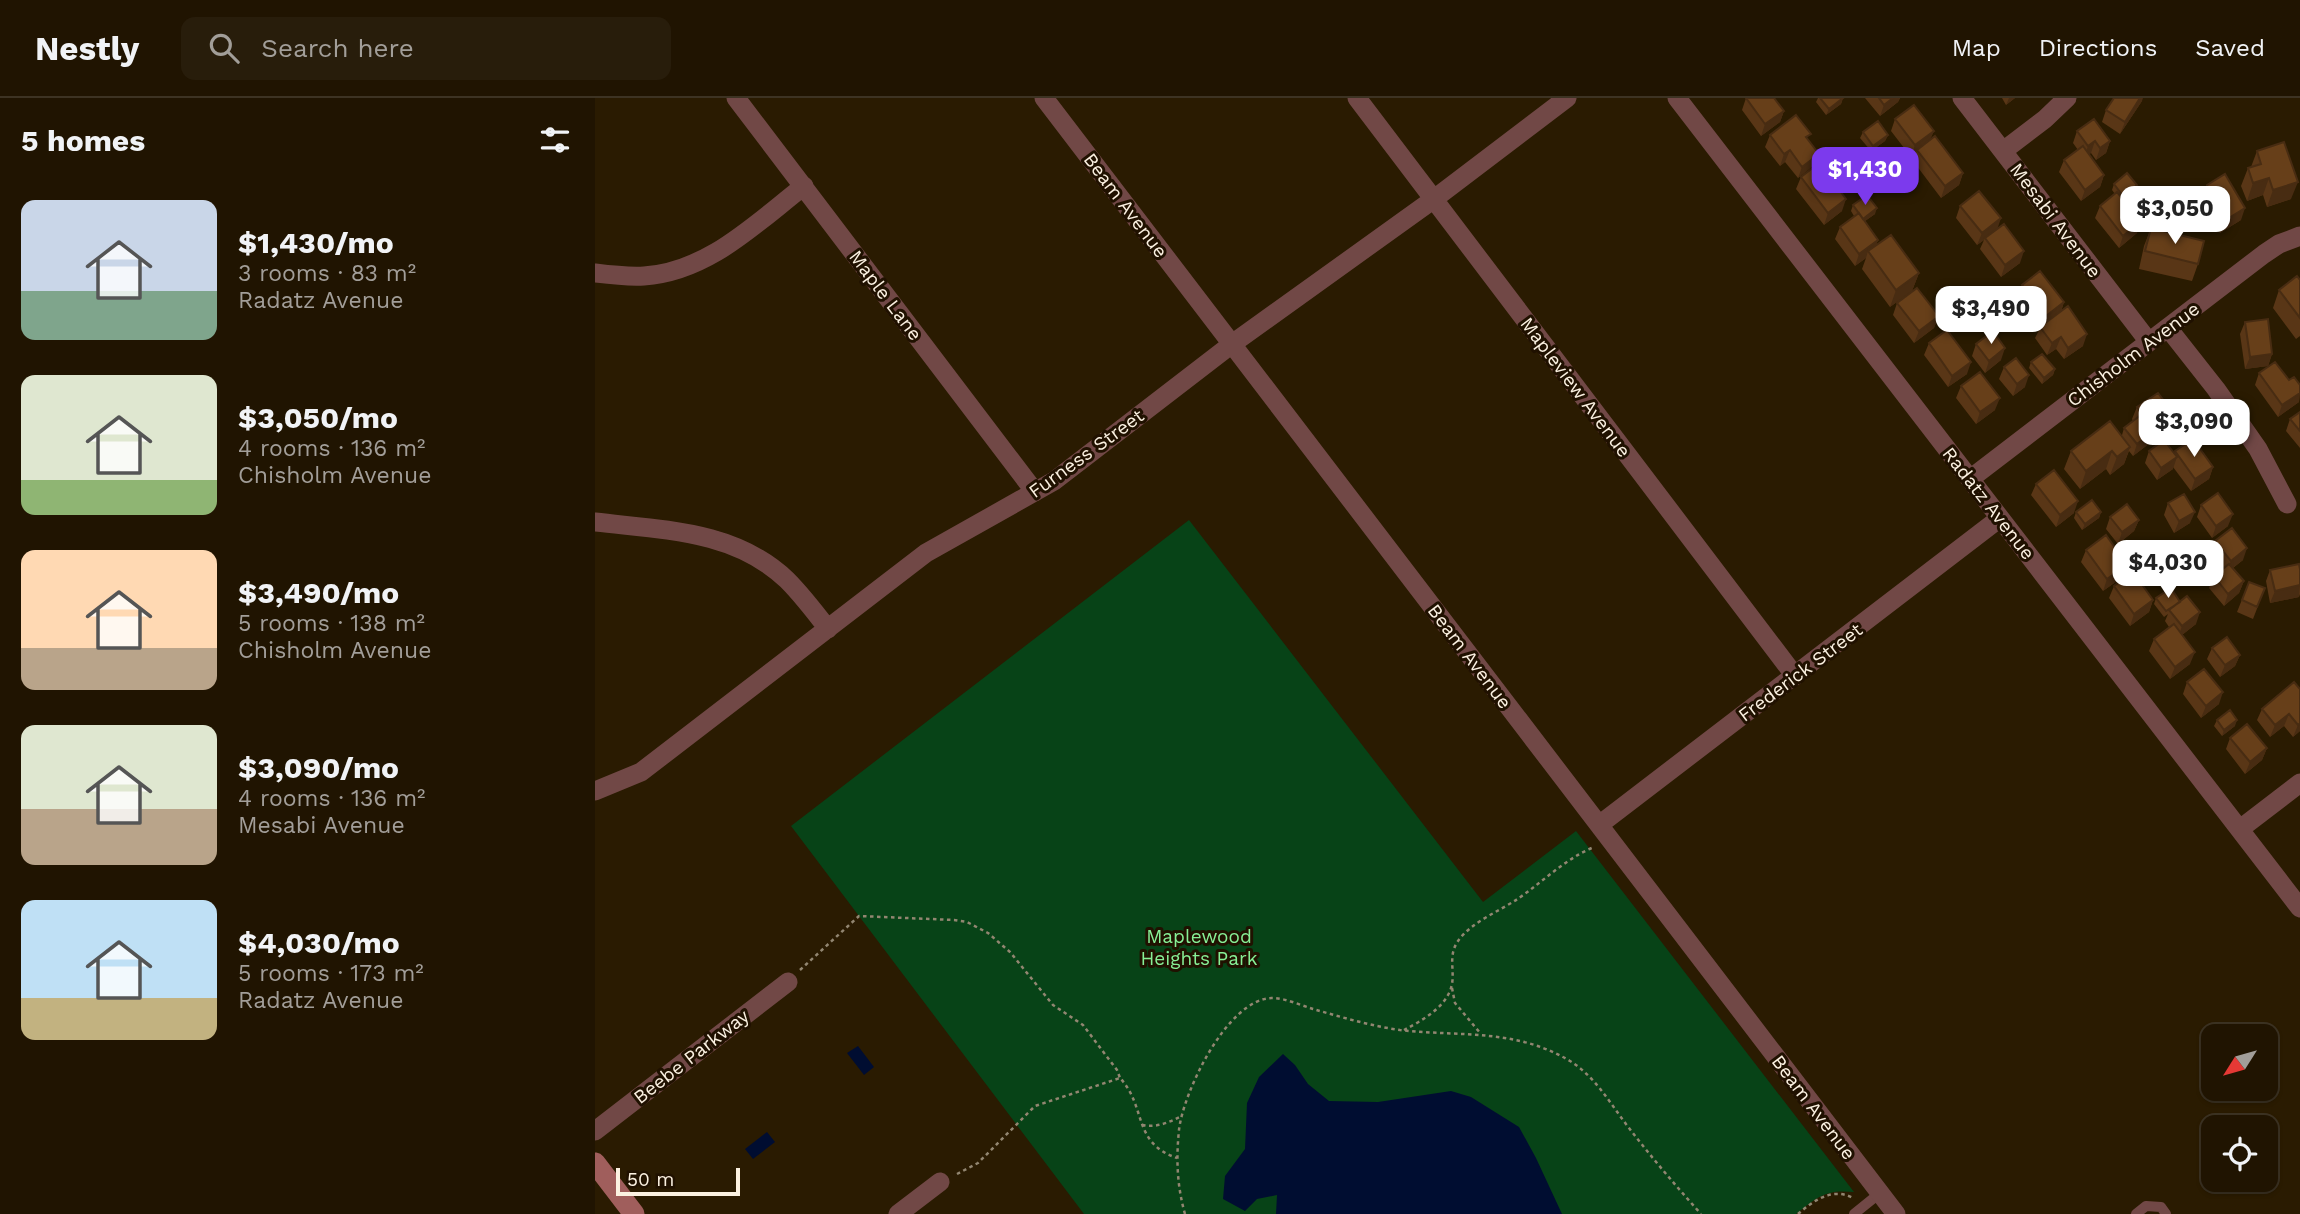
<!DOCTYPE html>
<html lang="en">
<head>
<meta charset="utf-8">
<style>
  body { margin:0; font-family:"Work Sans",sans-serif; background:#281d0b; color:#f1f3f6; height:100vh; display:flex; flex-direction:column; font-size:26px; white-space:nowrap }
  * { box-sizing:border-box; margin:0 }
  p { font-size:23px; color:#a29e99 }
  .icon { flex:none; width:38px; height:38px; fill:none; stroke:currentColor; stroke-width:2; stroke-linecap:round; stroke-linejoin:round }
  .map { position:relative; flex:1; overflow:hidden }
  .details { display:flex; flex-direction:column; background:#201401; width:595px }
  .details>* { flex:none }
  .needle { width:46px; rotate:233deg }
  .tools { position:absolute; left:1606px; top:926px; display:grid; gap:14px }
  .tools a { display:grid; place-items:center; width:77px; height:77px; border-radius:14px; background:#201401; box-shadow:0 2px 5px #0004,0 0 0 2px #3d3323; font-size:35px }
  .scale { position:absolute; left:21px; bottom:18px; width:124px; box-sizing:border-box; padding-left:7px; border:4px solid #fbf1e1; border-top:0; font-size:19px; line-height:24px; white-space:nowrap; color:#fbf1e1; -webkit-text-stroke:5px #201100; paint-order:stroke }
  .price { position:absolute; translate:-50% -60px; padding:0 16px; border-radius:14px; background:#fff; color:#222; font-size:23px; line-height:46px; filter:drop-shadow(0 2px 4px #0008) }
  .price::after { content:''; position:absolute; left:50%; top:42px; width:21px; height:16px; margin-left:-10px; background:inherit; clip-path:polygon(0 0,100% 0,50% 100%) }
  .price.selected { background:#7c3aed; color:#fff }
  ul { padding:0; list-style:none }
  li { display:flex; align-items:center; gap:21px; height:175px; padding:0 21px }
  li span { display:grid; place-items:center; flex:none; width:196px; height:140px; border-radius:14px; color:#555 }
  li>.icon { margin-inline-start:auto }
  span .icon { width:84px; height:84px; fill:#fffc; stroke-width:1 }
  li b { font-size:30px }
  h2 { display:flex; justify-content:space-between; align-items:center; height:84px; padding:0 21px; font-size:30px }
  header { display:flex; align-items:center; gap:42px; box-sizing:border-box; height:98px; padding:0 35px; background:#201401; border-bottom:2px solid #3d3323 }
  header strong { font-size:33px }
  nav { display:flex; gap:38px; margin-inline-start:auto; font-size:24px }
  .search { width:490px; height:63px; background:#281d0b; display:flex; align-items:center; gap:18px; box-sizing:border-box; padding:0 24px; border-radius:14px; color:#a29e99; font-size:26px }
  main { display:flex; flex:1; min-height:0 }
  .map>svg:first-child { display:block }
</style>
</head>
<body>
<header>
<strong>Nestly</strong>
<div class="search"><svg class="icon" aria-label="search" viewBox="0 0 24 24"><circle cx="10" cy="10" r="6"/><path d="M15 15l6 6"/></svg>Search here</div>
<nav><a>Map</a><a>Directions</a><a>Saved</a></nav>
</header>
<main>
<section class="details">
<h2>5 homes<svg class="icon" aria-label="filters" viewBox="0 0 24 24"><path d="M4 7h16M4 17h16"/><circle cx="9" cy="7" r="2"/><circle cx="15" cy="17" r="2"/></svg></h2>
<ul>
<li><span style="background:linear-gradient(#c9d6e8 65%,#7fa58c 0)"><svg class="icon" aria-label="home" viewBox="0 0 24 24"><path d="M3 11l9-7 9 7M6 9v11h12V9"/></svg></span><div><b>$1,430/mo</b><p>3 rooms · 83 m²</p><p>Radatz Avenue</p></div></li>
<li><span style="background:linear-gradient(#dfe7d0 75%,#8fb573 0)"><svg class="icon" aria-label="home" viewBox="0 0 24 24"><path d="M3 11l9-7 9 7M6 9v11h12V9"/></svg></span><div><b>$3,050/mo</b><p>4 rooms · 136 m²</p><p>Chisholm Avenue</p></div></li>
<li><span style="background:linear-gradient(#ffd9b3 70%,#b9a48a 0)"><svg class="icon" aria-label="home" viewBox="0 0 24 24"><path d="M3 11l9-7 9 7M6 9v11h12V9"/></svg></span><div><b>$3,490/mo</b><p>5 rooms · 138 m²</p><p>Chisholm Avenue</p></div></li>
<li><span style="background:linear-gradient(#dfe7d0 60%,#b9a48a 0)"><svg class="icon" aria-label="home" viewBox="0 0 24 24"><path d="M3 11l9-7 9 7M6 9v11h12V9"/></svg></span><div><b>$3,090/mo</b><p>4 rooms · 136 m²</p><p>Mesabi Avenue</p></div></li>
<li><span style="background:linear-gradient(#bfe0f5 70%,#c2b280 0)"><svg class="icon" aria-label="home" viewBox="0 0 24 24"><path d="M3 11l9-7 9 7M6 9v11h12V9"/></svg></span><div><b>$4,030/mo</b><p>5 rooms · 173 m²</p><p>Radatz Avenue</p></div></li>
</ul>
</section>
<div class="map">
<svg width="1705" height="1116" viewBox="0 0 1705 1116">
  <rect width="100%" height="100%" fill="#2a1b01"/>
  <!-- green -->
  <path fill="#074317" d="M594,422L888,804L981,733L1259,1094C1231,1091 1222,1099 1201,1116H489L196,728Z"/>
  <!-- water -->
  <path fill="#000d31" d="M263,948L279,969L269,977L252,955Z
    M688,956L700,967L713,986L734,1003L783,1004L856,993L876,999L924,1029L941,1060L967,1116H681L682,1097L662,1101L650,1113L628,1101L630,1078L650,1051L652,1005L664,979Z
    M172,1034L180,1044L158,1061L150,1051Z"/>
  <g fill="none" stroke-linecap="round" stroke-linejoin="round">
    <!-- path -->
    <path stroke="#928671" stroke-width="2.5" stroke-dasharray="3.5 3.5" stroke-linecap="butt" d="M205,872L264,818L359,822L372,824L393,835L415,854L458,907L488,927L522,972L525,980
      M857,890L860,905L886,936
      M809,932C826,923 850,910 856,890C861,874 852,859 863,843C876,824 905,813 924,800C950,782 970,761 999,749
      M547,1027C563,1030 574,1024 587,1018
      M362,1076L383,1065L440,1008L525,980C552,1009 537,1045 582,1060
      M590,1116C582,1088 581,1061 584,1032C588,995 632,901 677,900C690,900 705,907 718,911C746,919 776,928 805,932C866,939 920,930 975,963C1001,979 1016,1007 1034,1030C1057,1060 1081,1088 1106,1116
      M1203,1116C1219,1102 1238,1089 1258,1100"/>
    <!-- lane -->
    <path stroke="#714846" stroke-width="10" d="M1259,1116L1285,1095
      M1541,1116L1551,1108L1566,1109L1571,1116"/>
    <!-- street -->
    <path stroke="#714846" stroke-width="19" d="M141,0L440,394
      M449,0L1301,1116
      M762,0L1200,578
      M1082,0L1705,810
      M1367,0L1554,244
      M1408,53L1450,21L1472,0
      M0,175C16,177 33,179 49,178C113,174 161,125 209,88
      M1573,230L1621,291L1663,351L1692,406
      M1375,381L1669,156L1684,146L1705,138
      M0,424C67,432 140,432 192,482C207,497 220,514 233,531
      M0,693L46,674L331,455L459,383L637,246L839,101L972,0
      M1004,727L1405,420
      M1645,731L1705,685
      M0,1033L193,884
      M303,1116L345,1084"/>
    <!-- secondary -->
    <path stroke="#a05e5c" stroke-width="21" d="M0,1065L39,1116"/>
  </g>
  <!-- wall -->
  <path fill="#593616" d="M1151,0L1189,13L1185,24L1166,38L1147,12Z
    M1223,0H1248L1246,6L1231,17L1221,4Z
    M1270,0H1305L1303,4L1285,18Z
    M1407,0H1420L1411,7Z
    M1547,3L1525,36L1507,24L1511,12Z
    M1300,21L1339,33L1335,41L1368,75L1364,87L1346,100L1318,63L1321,55L1316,59L1296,33Z
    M1482,33L1515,43L1511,55L1501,62L1496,55L1494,56L1509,77L1505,89L1486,103L1464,74L1469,62L1483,52L1478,45Z
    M1268,34L1293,37L1290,43L1276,53L1265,40Z
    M1175,37L1213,42L1219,67L1203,80L1190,64L1185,68L1170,49Z
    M1662,53L1696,101L1672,109L1668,97L1652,103L1646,88L1653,70L1656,69Z
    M1206,79L1247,113L1229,127L1201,91Z
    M1519,86L1540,93L1529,102L1542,135L1524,150L1500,120L1505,108L1520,96L1517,92Z
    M1612,87L1646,122L1625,135L1615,118L1613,119L1607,109L1610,102L1608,98Z
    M1258,107L1280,116L1270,123L1283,142L1281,147L1324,175L1317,193L1295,209L1267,171L1271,160L1260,168L1240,141L1245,129L1259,118L1256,113Z
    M1365,108L1402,130L1425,165L1406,179L1385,151L1389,142L1382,147L1361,120Z
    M1556,130L1603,166L1597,183L1544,171L1549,148Z
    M1705,182V238L1701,241L1678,210L1684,192Z
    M1427,187L1469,204L1466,214L1488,248L1469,261L1461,251L1452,257L1440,240L1446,228L1423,199Z
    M1348,200L1369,217L1356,228L1343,212Z
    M1391,203L1422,212L1417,224L1403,235L1387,214Z
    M1302,205L1344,218L1339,230L1319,245L1298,217Z
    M1650,224L1677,256L1673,268L1650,271L1645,236Z
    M1334,245L1372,276L1353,289L1329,257Z
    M1381,246L1406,262L1390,275L1377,258Z
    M1436,264L1460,271L1458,277L1447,286L1434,270Z
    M1409,269L1430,289L1418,298L1404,281Z
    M1664,275L1694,282L1705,287L1704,304L1683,319L1660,287Z
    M1366,288L1400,312L1381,326L1361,300Z
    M1542,309L1572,324L1559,334L1555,345L1538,358L1534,353L1529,366L1515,377L1511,371L1485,391L1469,371L1476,353L1527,337L1529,330L1538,323L1537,321Z
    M1705,314V350L1691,333L1695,321Z
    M1554,353L1579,356L1580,353L1618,369L1614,381L1596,393L1578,369V371L1562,382L1550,365Z
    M1441,386L1479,415L1461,429L1436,397Z
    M1573,405L1595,425L1579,435L1569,417Z
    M1606,407L1633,428L1617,440L1602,419Z
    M1481,414H1506L1504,420L1487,432L1479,420Z
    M1515,419L1544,422L1539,433L1523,446L1511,431Z
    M1620,443L1648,462L1638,470L1649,483L1644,495L1629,508L1614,490L1619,478L1628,470L1616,455Z
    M1521,451L1535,456L1532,465L1533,466L1529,478L1508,493L1486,464L1491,452Z
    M1705,471V496L1704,499L1675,505L1671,483L1675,472Z
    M1654,484L1670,490L1658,521L1642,514Z
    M1519,488L1558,502L1554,514L1535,528L1514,500Z
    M1561,500L1601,526L1587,537L1595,566L1575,581L1554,553L1559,541L1574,529L1570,523L1573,516L1569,519L1559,506Z
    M1617,550L1645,557L1640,568L1625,579L1612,561Z
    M1592,584L1624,606L1606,620L1588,596Z
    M1705,591V633L1698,639L1689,628L1675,639L1662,622L1667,611Z
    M1622,622L1640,628L1627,638L1619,628Z
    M1635,640L1672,650L1667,662L1650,676L1631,651Z"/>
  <!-- shaded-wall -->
  <path fill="#482c12" d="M1248,0L1246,6L1231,17L1234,11Z
    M1298,0H1305L1303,4L1285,18L1289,7Z
    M1414,0H1420L1411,7Z
    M1545,0H1548L1547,3L1525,36L1530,24Z
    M1189,13L1185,24L1166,38L1170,26Z
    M1339,33L1334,44L1322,52L1321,55L1316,59L1320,47Z
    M1293,37L1290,43L1276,53L1278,48Z
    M1500,43L1496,55L1489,60L1493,48Z
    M1515,43L1511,55L1501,62L1505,50Z
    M1195,52L1190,64L1185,68L1189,56Z
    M1224,56L1219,67L1203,80L1207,69Z
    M1368,75L1364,87L1346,100L1350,88Z
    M1509,77L1505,89L1486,103L1490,92Z
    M1674,80L1668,97L1652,103L1658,85Z
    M1703,84L1696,101L1672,109L1678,92Z
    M1542,87L1540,93L1526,104L1528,98Z
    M1251,101L1247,113L1229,127L1233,115Z
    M1282,110L1280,116L1266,126L1268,121Z
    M1650,110L1646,122L1625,135L1629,123Z
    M1406,120L1402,132L1390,140L1389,142L1382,147L1387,135Z
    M1546,123L1542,135L1524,150L1528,138Z
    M1283,142L1279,154L1273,153L1271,160L1260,168L1264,156Z
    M1429,153L1425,165L1406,179L1410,167Z
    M1324,175L1317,193L1295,209L1301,192Z
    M1469,204L1465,216L1447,230L1451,218Z
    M1374,205L1369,217L1356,228L1360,216Z
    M1422,212L1417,224L1403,235L1408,223Z
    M1344,218L1339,230L1319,245L1324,233Z
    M1492,236L1488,248L1469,261L1473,250Z
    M1466,239L1461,251L1452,257L1457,245Z
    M1410,250L1406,262L1390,275L1394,263Z
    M1677,256L1673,268L1650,271L1655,259Z
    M1376,264L1372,276L1353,289L1357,278Z
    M1460,271L1458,277L1447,286L1449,280Z
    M1434,277L1430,289L1418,298L1422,286Z
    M1705,295L1704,304L1683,319L1687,307Z
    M1405,300L1400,312L1381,326L1385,314Z
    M1576,312L1572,324L1559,334L1555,345L1538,358L1542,346L1555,328Z
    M1535,349L1529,366L1515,377L1522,359Z
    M1517,353L1511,371L1485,391L1491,373Z
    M1582,359L1578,371L1562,382L1566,370Z
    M1618,369L1614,381L1596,393L1600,381Z
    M1483,403L1479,415L1461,429L1465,417Z
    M1506,414L1504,420L1487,432L1490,426Z
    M1600,414L1595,425L1579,435L1584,423Z
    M1638,416L1633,428L1617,440L1621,428Z
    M1544,422L1539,433L1523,446L1527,434Z
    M1652,450L1648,462L1631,475L1636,463Z
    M1535,456L1529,478L1508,493L1512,481L1529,461Z
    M1649,483L1644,495L1629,508L1633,496Z
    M1705,487L1704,499L1675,505L1680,493Z
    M1558,502L1554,514L1535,528L1539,516Z
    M1605,514L1601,526L1583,540L1587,528Z
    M1600,554L1595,566L1575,581L1580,569Z
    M1645,557L1640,568L1625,579L1630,567Z
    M1628,594L1624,606L1606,620L1611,608Z
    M1694,616L1689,628L1675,639L1680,627Z
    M1642,622L1640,628L1627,638L1629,632Z
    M1705,625V633L1698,639L1703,627Z
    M1672,650L1667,662L1650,676L1655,664Z"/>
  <!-- building -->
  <path fill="#673f19" stroke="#482c12" stroke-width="2" d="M1151,0H1179L1189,13L1170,26Z
    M1225,0H1248L1234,11Z
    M1284,0H1298L1289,7Z
    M1519,0H1545L1530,24L1511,12Z
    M1319,7L1339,33L1320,47L1300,21Z
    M1201,17L1216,36L1211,39L1224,56L1207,69L1195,52L1189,56L1175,37Z
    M1499,21L1515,43L1505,50L1500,43L1493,48L1482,33Z
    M1283,23L1293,37L1278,48L1268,34Z
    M1340,38L1368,75L1350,88L1322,52Z
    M1689,44L1703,84L1678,92L1674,80L1658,85L1653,70L1666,66L1662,53Z
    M1488,48L1509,77L1490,92L1469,62Z
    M1224,65L1251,101L1233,115L1206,79Z
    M1532,75L1542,87L1528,98L1519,86Z
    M1630,76L1650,110L1629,123L1619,107L1618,108L1612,97L1616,94L1612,87Z
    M1384,93L1406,120L1387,135L1365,108Z
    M1522,94L1546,123L1528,138L1505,108Z
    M1272,97L1282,110L1268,121L1258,107Z
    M1264,115L1283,142L1264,156L1245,129Z
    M1409,126L1429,153L1410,167L1390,140Z
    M1556,130L1609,143L1603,166L1550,153Z
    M1296,137L1324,175L1301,192L1273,153Z
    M1445,173L1469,204L1451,218L1427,187Z
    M1702,178L1705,182V220L1684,192Z
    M1322,190L1344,218L1324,233L1302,205Z
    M1361,190L1374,205L1360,216L1348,200Z
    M1405,191L1422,212L1408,223L1391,203Z
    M1473,208L1492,236L1473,250L1466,239L1457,245L1445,229Z
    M1673,221L1677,256L1655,259L1650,224Z
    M1352,232L1376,264L1357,278L1334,245Z
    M1398,233L1410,250L1394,263L1381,246Z
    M1447,256L1460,271L1449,280L1436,264Z
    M1421,260L1434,277L1422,286L1409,269Z
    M1680,264L1694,282L1699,279L1705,287V295L1687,307L1664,275Z
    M1385,274L1405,300L1385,314L1366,288Z
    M1563,295L1576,312L1555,328L1559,333L1542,346L1529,330L1547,316L1542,309Z
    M1705,314V333L1695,321Z
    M1515,323L1535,349L1522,359L1517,353L1491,373L1476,353Z
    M1598,341L1618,369L1600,381L1580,353Z
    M1569,342L1582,359L1566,370L1554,353Z
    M1459,372L1483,403L1465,417L1441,386Z
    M1623,395L1638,416L1621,428L1606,407Z
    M1589,396L1600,414L1584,423L1573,405Z
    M1497,402L1506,414L1490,426L1481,414Z
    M1532,406L1544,422L1527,434L1515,419Z
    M1637,430L1652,450L1636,463L1620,443Z
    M1511,437L1521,451L1528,446L1535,456L1529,461L1533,466L1512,481L1491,452Z
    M1634,466L1649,483L1633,496L1619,478Z
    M1704,466L1705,471V487L1680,493L1675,472Z
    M1538,474L1558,502L1539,516L1519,488Z
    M1654,484L1670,490L1662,509L1647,502Z
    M1576,490L1585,504L1571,513L1561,500Z
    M1592,498L1605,514L1587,528L1574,512Z
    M1579,526L1600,554L1580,569L1559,541Z
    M1632,539L1645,557L1630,567L1617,550Z
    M1609,571L1628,594L1611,608L1592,584Z
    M1699,584L1705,591V625L1703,627L1694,616L1680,627L1667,611Z
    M1635,612L1642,622L1629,632L1622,622Z
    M1652,626L1672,650L1655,664L1635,640Z"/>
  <g text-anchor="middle" stroke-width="6" stroke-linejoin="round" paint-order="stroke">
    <!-- street labels -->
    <g font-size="19" fill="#fbf1e1" stroke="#201100">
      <text transform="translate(531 107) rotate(53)" y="7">Beam Avenue</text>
      <text transform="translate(1461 122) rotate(53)" y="7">Mesabi Avenue</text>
      <text transform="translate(291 197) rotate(53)" y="7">Maple Lane</text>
      <text transform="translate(1538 256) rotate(-37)" y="7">Chisholm Avenue</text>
      <text transform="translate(981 289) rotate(53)" y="7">Mapleview Avenue</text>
      <text transform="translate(491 355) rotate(-36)" y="7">Furness Street</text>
      <text transform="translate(1394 405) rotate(52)" y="7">Radatz Avenue</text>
      <text transform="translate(875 558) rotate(53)" y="7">Beam Avenue</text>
      <text transform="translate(1205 574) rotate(-37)" y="7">Frederick Street</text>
      <text transform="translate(96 958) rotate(-38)" y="7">Beebe Parkway</text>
      <text transform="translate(1219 1009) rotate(53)" y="7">Beam Avenue</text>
    </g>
    <!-- park labels -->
    <g font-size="19" fill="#87f096" stroke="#201100">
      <text x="604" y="845">Maplewood<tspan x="604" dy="22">Heights Park</tspan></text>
    </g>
  </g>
</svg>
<div class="tools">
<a><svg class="needle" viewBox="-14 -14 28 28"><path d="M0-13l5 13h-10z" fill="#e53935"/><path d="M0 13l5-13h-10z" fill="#a29e99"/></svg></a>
<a><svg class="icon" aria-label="locate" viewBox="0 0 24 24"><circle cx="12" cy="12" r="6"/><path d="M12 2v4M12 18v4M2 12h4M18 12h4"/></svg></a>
</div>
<div class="scale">50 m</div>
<b class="price selected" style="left:1270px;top:109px">$1,430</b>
<b class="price" style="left:1580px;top:148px">$3,050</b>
<b class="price" style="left:1396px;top:248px">$3,490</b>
<b class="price" style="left:1599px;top:361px">$3,090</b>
<b class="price" style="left:1573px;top:502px">$4,030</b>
</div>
</main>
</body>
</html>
